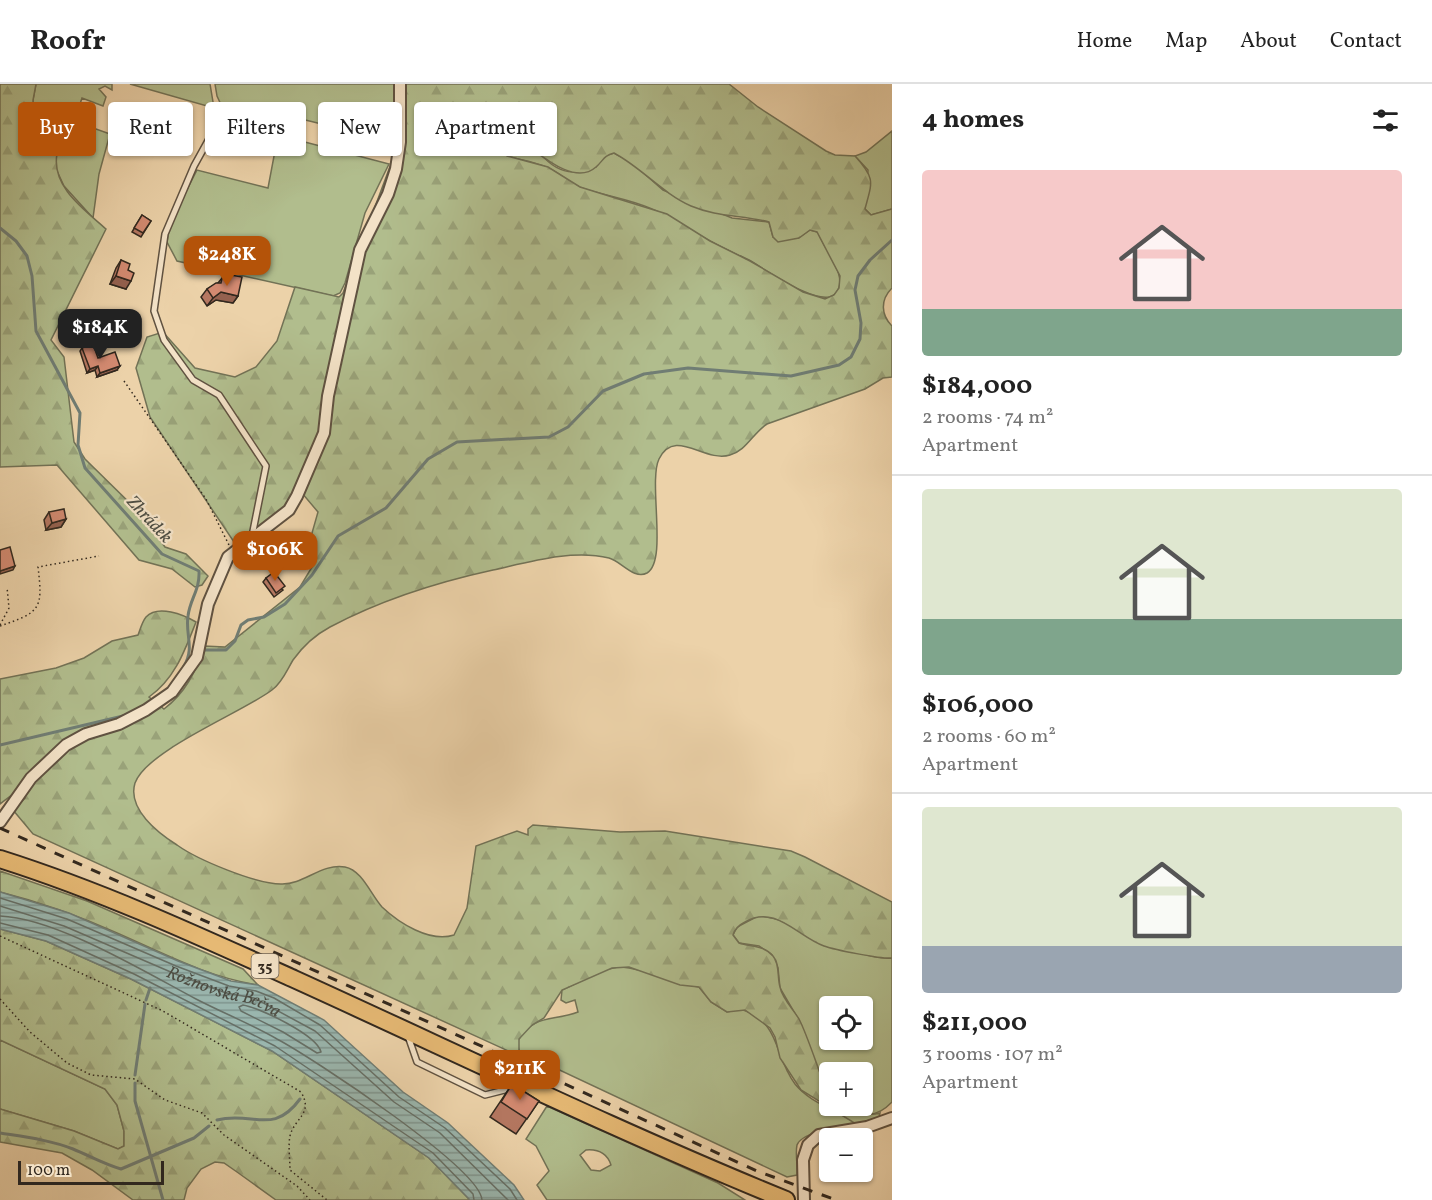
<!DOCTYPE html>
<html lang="en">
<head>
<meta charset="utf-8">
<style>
  body { margin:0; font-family:Vollkorn,serif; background:#f2f2f2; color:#222; height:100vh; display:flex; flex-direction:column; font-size:22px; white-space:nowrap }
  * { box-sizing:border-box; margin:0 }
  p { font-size:20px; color:#767676 }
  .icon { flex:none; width:33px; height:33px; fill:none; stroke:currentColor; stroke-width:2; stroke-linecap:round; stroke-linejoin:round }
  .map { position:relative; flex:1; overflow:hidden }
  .details { display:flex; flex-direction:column; background:#fff; width:540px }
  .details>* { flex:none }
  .top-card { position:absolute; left:18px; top:18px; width:570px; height:54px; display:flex; gap:12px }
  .fabs { position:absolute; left:819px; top:912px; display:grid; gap:12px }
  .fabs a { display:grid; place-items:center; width:54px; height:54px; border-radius:6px; background:#fff; box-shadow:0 2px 4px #0004; font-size:30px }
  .scale { position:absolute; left:18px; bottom:15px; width:146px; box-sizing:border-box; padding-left:6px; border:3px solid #32281e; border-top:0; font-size:16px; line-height:21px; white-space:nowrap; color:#32281e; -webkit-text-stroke:4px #f3e2c7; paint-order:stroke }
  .price { position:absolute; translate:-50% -51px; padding:0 14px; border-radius:12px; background:#b45309; color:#fff; font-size:20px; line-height:39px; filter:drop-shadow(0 2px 3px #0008) }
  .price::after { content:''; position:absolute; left:50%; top:36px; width:18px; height:14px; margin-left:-9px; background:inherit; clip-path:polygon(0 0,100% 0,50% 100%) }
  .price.current { background:#222; color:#fff }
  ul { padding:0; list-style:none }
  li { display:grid; align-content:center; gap:12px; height:318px; padding:0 30px }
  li+li { border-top:2px solid #e0e0e0 }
  li span { display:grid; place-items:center; height:186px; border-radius:6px; color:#555 }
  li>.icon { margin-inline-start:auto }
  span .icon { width:108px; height:108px; fill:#fffc; stroke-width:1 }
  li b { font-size:26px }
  h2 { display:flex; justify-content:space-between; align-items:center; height:72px; padding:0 30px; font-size:26px }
  .pill { padding:0 21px; border-radius:6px; background:#fff; box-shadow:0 2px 4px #0004; font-size:21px; line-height:54px }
  .pill.current { background:#b45309; color:#fff }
  header { display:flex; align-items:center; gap:36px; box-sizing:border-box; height:84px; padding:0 30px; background:#fff; border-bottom:2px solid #e0e0e0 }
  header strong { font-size:28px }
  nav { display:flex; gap:33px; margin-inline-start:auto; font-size:21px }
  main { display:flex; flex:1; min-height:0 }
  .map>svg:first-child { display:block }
</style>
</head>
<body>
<header>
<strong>Roofr</strong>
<nav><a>Home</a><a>Map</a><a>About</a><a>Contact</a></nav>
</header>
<main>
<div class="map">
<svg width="892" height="1116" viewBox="0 0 892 1116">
  <defs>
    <pattern id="forest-firs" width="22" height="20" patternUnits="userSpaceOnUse" patternTransform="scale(1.5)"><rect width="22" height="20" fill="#b1bd8d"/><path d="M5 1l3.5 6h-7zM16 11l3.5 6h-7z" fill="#99a279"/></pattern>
    <pattern id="water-rules" width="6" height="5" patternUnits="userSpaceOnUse" patternTransform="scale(1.5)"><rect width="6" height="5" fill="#9ab6ae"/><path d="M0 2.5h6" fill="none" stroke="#7e948d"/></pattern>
  </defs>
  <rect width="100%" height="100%" fill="#ecd2a9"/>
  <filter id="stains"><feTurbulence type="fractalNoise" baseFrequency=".00333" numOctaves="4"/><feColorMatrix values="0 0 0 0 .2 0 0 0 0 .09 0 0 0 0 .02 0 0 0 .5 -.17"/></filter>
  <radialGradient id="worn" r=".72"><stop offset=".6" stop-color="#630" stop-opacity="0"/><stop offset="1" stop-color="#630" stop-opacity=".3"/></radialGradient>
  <!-- green -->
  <path fill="#b1bd8d" stroke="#727256" stroke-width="1.5" fill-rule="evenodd" d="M36,0H112V6L105,2L99,5L106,13L103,22L82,14L76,32L93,38V44L110,50L99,90L93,134L64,102L57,87L52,62L33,44V16Z
    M130,0H210L214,24Z
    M215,0H403L398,61C346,47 276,24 223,25L217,12Z
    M514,26L525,35C528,57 547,87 573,88C580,89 589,84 596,83L604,72L614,69L631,78L663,106L732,134L769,138L773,153L798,154L810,146L818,148C823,164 851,194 835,210C820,225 765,185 749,176C737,170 724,165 712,158C692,148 674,134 652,125C630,115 605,112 582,104C569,99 559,88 546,83C533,77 520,76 507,72C501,58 503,44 506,29Z
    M892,47V125L871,131L865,125L868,86L855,72L866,68Z
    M278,51L389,80L365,129L345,199L340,209L333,212L177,177L167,158L170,139L197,86L268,104Z
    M758,832C797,834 855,878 892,874V1018C876,1035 864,1032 844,1022H862V988H830L829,1010L824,1004L800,938L780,904L778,884L772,871L759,862L739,859L733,851L737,843ZM830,922H862V956H830Z
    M618,883C646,884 672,899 699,903L711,918L727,928L741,925C782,939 773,971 795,1000C810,1019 837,1026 857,1040C844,1043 802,1047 797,1061C795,1070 798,1082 797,1091L787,1093L519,967L517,958C534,929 552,938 578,928L575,916L566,919L561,916L562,906L604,886Z
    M0,956L105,1005L117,1021L124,1047V1062L118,1065L74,1047L0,1025Z
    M547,1022L718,1099L745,1116H547L537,1101L549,1087L536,1062L526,1055ZM586,1066C598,1065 607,1069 611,1081L600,1087L591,1086L580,1071Z"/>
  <!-- forest -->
  <path fill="url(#forest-firs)" stroke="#727256" stroke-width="1.5" fill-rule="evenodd" d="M0,0H36L33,16V44L57,70C51,103 85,126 106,145L51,256L64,273L74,358L85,375L140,429L165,463L186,470L208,492L202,501L195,503L172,485L139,476L57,381L0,383Z
    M403,0H729L758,23L826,67L835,71L855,72C876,95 872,98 865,125L871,131L892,125V204C880,216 881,231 892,242V293L883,294L865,305L767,340C753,349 746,367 730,371C704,379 675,343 659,375C648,398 668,477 647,489C634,496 621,477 609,474C572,465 529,478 493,486C438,498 379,517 330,543C315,551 303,562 293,576C287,586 282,599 272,606C243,628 147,666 135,699C127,725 158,749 177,761C198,776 256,800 281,800C304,801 321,779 345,783C362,786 371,811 382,823C399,839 430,859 454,851L467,824L476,762L517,747L528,751V745L533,741L620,748L665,747L791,767L805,773L892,818V874C881,875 835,866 824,862C797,852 775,820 745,838C739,841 735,844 733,851L739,859C751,863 764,861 773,872C780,880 777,893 780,903C782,914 793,925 799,935C805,946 829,1012 830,1022C849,1022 861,1034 880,1029L878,1038L856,1040L801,1006L780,974L775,953L770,944L745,926L727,928L711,918L699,903L680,901L629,883L612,884L562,906L544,934L532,941L519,955V967L515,970L33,750L13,726L25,714L13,710L0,720V595L56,584L84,574L112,557L138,551C140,546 142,538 146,533C158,520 184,531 196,538C185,566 175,595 149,613L164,625C185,609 196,588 204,562L225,563L300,503L312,483V449L318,428L302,409L293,427L236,461L150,333L136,284L147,253L163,248L195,284L235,293L256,283L277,257L295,203L339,213L343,209L398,61ZM514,26L525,35L532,65C548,77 577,100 596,83C604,76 603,72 614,69C642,84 662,109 691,122C717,133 743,131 769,138L773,153L778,158L799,154L810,146L817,148L840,192L839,204L834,211L825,215L803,208L750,177L710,157L667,130L580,103L548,83L507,72C501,57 503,44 506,29Z
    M0,787L87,817L243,885L258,901C207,893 163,869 117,849C79,832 40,818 0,808Z
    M0,845L46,857L131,895L272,967L429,1074L470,1116H276L237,1088L224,1079L215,1078L201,1085L187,1104L184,1116H133L92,1086L62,1069L0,1058V1025L74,1047L118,1065L124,1062V1047L117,1021L105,1005L0,956Z"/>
  <!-- water -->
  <path fill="url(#water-rules)" stroke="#707d74" stroke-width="1.5" d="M0,808L69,829L178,877L231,897L258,901L324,936L403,1008L448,1039L514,1101L524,1116H470L429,1074L272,967L131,895L46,857L0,845Z"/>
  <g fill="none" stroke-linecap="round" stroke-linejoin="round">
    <!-- shore -->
    <g stroke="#666f66" stroke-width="1.5">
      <path d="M0,814L67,835L176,882L229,902L256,907L274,914L320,941L399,1013L445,1044L510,1105L517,1116"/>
      <path id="s1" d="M0,822L64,842L173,889L226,909L254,914L315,947L394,1018L440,1049L508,1116"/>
      <path d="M0,832C56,834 145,888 196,915C223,929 251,940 277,955C311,973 480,1084 482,1116"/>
      <path d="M0,839L48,851L134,890L275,962L433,1069L473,1110L474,1116"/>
      <path d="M243,921C260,924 317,951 321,968L317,969L283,948L241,927L239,923Z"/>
    </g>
    <!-- stream -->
    <path stroke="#707d74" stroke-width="3" d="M0,144L16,157L27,172L32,192L36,247L80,329L78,361L85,384L162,470L199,487C200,506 190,515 188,532C185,550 195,564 184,582
      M201,566H226L235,557L241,541L248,536L264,533L285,520L312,491L338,452L386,424L428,375L457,358L549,353L568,343L603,307L644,290L688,284L791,292L839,281L851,273L860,255L861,239L855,206L858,192L870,176L892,156
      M0,661L123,632
      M146,916L150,904
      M135,991L145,920
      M135,999V1017L163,1116
      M217,1036C253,1027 273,1052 300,1015
      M0,1049C25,1053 50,1056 73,1065C90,1072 104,1080 121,1085L194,1054L209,1042"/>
    <defs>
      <path id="service" d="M220,35L194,82L165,150L154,227L164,256L193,296L219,311L266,382L252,452
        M408,952L417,978L485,1011L516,1003"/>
      <path id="minor" d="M0,738L31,694L66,661L86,650L119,640L146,626L172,608L197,573L208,520L228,473L289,426L297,412L324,349L328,312L360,166L388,110L396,85L400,58V0
        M804,1116L803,1076L808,1061L819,1051L867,1043L892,1034"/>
      <path id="primary" d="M0,775C101,807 197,851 294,895C457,969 619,1048 786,1116"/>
    </defs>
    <!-- service casing -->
    <use href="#service" stroke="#605241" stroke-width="8"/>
    <!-- minor casing -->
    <use href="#minor" stroke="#605241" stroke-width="14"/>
    <!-- primary casing -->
    <use href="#primary" stroke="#32281e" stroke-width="20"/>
    <!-- path -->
    <path stroke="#32281e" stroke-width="1.5" stroke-dasharray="1.5 3" stroke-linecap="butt" d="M124,297L206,415L229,461
      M0,541L9,524L7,503
      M0,542C41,528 43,525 38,483L99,472
      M0,852L163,927L301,1008C314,1030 294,1034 290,1052C288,1062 290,1075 290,1086L327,1116
      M0,915L30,948L67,979L91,991L135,995L165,1016L202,1029L224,1051L297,1102L310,1116"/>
    <!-- service -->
    <use href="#service" stroke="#f3e2c7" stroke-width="5"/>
    <!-- minor -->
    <use href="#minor" stroke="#f3e2c7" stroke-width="10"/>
    <!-- primary -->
    <use href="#primary" stroke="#e6b974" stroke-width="16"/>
    <!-- rail -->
    <path stroke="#32281e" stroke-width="3" stroke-dasharray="10 10" stroke-linecap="butt" d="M0,744L757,1087L836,1116"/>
  </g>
  <!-- wall -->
  <path fill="#b57761" stroke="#32281e" stroke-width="1.5" d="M140,22L149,61L146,65L133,59L135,55L111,43L118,30L132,37Z
    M249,39L261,52L256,60L242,58L244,47Z
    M142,131L151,137L141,153L132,148Z
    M121,176L128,186L126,205L110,200L116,184Z
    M231,191L238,212L233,219L216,216L207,222L201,213L207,205L218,199L222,194L228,195Z
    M82,264L98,274L117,286L97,293L95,286L87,289L80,267Z
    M49,428L66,435L61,443L46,446L44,436Z
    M266,494L283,506L274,513L263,498Z
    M512,1000L539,1017L516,1050L490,1033Z"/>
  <!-- shaded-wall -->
  <path fill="#94614f" stroke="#32281e" stroke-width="1.5" d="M248,50L261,52L256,60L242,58Z
    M116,192L131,197L126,205L110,200Z
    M221,208L238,212L233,219L216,216L207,222L213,214Z
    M98,282L95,286L87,289L90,285Z
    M120,282L117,286L97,293L100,289Z
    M66,435L61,443L46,446L52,439Z
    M15,482L13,486L0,490V487Z"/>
  <!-- building -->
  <path fill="#d38a71" stroke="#32281e" stroke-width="1.5" d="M140,22L152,28L145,43L155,48L149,61L136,55L138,51L114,39L118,30L133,37Z
    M249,39L263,41L261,52L248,50Z
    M142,131L151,137L143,149L134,144Z
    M121,176L130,180L128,186L134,189L131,197L116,192Z
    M231,191L242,193L238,212L221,208L213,214L207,205L216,199H221L222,194L230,195Z
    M93,260L98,274L115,268L120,282L100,289L98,282L90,285L82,264Z
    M64,425L66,435L52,439L49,428Z
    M10,463L15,482L0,487V466Z
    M274,488L285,502L276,509L266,494Z
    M512,1000L539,1017L527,1035L501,1018Z"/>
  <g text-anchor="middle" stroke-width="4.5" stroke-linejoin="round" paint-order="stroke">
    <!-- shield labels -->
    <rect fill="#f3e2c7" stroke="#6c6051" stroke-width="1.5" x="251.5" y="870" width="27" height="24" rx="4.5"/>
    <g font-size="15" font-weight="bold" fill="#32281e">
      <text x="265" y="887">35</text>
    </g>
    <!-- water labels -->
    <g font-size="18" font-style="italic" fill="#4c4c42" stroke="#f3e2c7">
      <text transform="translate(150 435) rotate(47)" y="6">Zhrádek</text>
      <text dy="6" stroke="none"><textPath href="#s1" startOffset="240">Rožnovská Bečva</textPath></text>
    </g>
  </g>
  <rect width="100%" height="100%" filter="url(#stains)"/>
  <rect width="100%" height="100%" fill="url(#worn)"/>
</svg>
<div class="fabs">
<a><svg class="icon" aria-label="locate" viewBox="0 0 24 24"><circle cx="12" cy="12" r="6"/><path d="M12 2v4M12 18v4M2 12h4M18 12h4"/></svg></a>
<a>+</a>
<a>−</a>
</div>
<div class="scale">100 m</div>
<b class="price" style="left:227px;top:203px">$248K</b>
<b class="price current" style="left:100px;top:276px">$184K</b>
<b class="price" style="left:275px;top:498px">$106K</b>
<b class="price" style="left:520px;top:1017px">$211K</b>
<div class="top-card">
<a class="pill current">Buy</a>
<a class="pill">Rent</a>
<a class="pill">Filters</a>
<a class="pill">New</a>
<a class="pill">Apartment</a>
</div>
</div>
<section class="details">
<h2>4 homes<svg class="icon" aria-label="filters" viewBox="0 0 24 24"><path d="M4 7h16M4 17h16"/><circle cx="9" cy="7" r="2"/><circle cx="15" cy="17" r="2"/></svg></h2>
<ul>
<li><span style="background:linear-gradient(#f6c9c9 75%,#7fa58c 0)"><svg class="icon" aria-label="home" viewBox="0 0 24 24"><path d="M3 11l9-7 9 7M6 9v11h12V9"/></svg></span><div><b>$184,000</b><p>2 rooms · 74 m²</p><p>Apartment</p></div></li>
<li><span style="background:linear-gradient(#dfe7d0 70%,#7fa58c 0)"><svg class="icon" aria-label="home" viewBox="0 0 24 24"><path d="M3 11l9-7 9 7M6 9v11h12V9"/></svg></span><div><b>$106,000</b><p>2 rooms · 60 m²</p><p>Apartment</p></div></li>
<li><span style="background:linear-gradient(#dfe7d0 75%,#9aa5b1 0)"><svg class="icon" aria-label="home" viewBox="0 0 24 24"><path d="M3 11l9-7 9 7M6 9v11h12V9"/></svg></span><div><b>$211,000</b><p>3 rooms · 107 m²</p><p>Apartment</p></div></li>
</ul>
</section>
</main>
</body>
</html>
